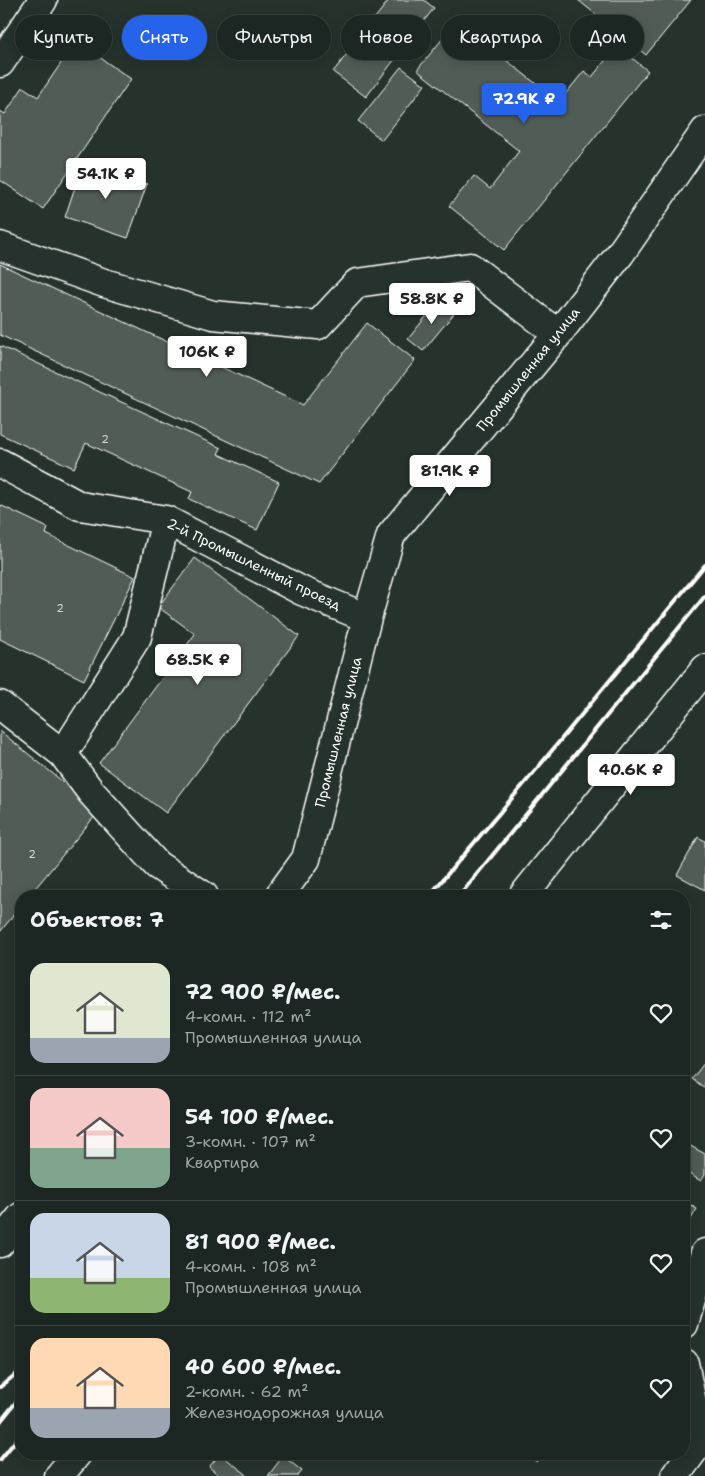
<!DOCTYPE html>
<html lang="ru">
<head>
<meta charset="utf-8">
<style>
  body { margin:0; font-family:"Shantell Sans",sans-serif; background:#29322f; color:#f1f3f6; height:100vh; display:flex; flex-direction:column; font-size:19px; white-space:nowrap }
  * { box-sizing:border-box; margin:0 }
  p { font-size:16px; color:#a0a5a5 }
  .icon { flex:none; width:28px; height:28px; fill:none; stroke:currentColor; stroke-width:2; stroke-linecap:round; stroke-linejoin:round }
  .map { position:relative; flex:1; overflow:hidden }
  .drawer { position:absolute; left:15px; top:890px; width:675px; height:570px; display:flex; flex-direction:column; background:#1c2622; border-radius:20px; box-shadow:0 2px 12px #0003,0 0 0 1px #3a4340 }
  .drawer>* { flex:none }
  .top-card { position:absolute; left:15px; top:15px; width:675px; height:45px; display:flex; gap:10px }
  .price { position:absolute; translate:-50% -42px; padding:0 11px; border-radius:5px; background:#fff; color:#222; font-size:16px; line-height:32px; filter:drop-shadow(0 1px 2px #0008) }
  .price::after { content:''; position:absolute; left:50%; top:30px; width:15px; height:11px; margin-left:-8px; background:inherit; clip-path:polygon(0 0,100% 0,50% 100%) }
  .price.selected { background:#2563eb; color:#fff }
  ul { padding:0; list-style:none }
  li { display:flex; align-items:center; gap:15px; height:125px; padding:0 15px }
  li+li { border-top:1px solid #3a4340 }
  li span { display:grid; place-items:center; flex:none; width:140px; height:100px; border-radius:15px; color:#555 }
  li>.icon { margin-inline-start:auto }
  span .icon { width:60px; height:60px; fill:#fffc; stroke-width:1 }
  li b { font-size:21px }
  h2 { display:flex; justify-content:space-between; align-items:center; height:60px; padding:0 15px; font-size:21px }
  .tag { padding:0 18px; border-radius:22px; background:#1c2622; box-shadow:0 2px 12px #0003,0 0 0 1px #3a4340; font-size:18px; line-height:45px }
  .tag.selected { background:#2563eb; color:#fff }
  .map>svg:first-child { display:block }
</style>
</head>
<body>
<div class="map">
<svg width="705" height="1476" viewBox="0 0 705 1476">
  <rect width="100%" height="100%" fill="#26332d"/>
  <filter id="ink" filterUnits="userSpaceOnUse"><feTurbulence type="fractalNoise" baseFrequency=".02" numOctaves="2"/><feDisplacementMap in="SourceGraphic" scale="10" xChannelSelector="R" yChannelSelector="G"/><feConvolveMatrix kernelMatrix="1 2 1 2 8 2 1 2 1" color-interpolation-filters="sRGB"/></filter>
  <g filter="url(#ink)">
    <!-- building -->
    <path fill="#515c57" stroke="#fff" d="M389,0H424L434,8L366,97L333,72Z
      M578,0H691L646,55Z
      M457,21L559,102L584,71L592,77L617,46L648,71L504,250L449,206L474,176L490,189L519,151L417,70Z
      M76,41L131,79L43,209L0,180V111L5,114L23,87L38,97Z
      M401,67L425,85L382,140L358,121Z
      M83,163L147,184L128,238L65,217Z
      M0,264L303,405L367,323L415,360L319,484L0,335Z
      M441,298L456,311L423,351L408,339Z
      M0,346L221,448L218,454L279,482L257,530L189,499L192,492L86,443L74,468L0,434Z
      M0,505L48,528L46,534L135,577L84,680L0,639Z
      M195,558L299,636L166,813L99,763L195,634L158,607Z
      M0,731L99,811L29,896H21V906L0,932Z
      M698,837L705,841V890L677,875Z
      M705,1062V1088L692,1079Z
      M687,1144L705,1154V1175L701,1181L684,1171V1149Z
      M684,1201L697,1209L686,1227L684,1226Z
      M220,1454L246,1474L244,1476H220L209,1467Z
      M526,1454H543L537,1462Z
      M283,1456L302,1471L298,1476H268Z"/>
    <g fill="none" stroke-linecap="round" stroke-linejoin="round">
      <defs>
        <path id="minor" d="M0,63L43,0
          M0,246L104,283L213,315L318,325L357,283L470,267L558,334
          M0,463L80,506L166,520L302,591L367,618
          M166,520L137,637L63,754L91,792L157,865L204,896
          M0,705L63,754
          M279,896L306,859L367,618L391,535L558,334L620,254L705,131
          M523,896L705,669
          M0,1243L21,1217
          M684,1324L705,1253
          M684,1363L700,1442
          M59,1476L77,1454"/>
        <path id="major" d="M675,1476L705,1435"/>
      </defs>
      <!-- minor casing -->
      <use href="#minor" stroke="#fff" stroke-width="31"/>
      <!-- major casing -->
      <use href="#major" stroke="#fff" stroke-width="31"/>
      <!-- minor -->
      <use href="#minor" stroke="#26332d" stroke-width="28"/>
      <!-- major -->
      <use href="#major" stroke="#26332d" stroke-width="28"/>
      <!-- rail -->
      <path stroke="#fff" stroke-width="4" d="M429,896L535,771L705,565
        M459,896L705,596
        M0,1387L21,1370
        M0,1422L21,1396
        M0,1460L21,1434"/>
    </g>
  </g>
  <g text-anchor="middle" stroke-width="5" stroke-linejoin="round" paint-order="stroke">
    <!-- number labels -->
    <g font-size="11" fill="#d4d6d5">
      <text x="105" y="443">2</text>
      <text x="60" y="612">2</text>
      <text x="32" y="858">2</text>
    </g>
    <!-- street labels -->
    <g font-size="14" fill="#fff" stroke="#26332d">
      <text transform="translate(528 369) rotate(-51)" y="5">Промышленная улица</text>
      <text transform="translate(254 564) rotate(26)" y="5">2-й Промышленный проезд</text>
      <text transform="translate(338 732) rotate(-76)" y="5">Промышленная улица</text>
    </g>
  </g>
</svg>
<b class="price selected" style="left:524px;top:125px">72.9K ₽</b>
<b class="price" style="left:106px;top:200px">54.1K ₽</b>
<b class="price" style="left:432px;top:325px">58.8K ₽</b>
<b class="price" style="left:207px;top:378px">106K ₽</b>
<b class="price" style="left:450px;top:497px">81.9K ₽</b>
<b class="price" style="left:198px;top:686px">68.5K ₽</b>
<b class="price" style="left:631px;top:796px">40.6K ₽</b>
<div class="top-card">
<a class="tag">Купить</a>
<a class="tag selected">Снять</a>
<a class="tag">Фильтры</a>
<a class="tag">Новое</a>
<a class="tag">Квартира</a>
<a class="tag">Дом</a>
</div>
<section class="drawer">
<h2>Объектов: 7<svg class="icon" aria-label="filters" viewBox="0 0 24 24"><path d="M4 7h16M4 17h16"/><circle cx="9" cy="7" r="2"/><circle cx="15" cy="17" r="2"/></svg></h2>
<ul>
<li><span style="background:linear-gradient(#dfe7d0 75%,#9aa5b1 0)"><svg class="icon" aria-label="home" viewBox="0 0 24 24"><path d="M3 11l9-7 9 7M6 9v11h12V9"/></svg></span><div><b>72 900 ₽/мес.</b><p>4-комн. · 112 m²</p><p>Промышленная улица</p></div><svg class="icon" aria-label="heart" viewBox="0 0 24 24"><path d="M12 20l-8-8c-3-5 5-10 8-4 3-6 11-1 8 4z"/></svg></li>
<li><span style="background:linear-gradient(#f6c9c9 60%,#7fa58c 0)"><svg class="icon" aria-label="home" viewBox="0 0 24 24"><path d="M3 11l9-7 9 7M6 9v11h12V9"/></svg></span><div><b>54 100 ₽/мес.</b><p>3-комн. · 107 m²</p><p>Квартира</p></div><svg class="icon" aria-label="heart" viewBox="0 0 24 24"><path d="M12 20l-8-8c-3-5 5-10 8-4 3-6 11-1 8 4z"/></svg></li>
<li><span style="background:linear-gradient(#c9d6e8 65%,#8fb573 0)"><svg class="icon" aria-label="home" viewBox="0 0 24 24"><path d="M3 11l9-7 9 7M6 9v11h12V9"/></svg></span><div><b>81 900 ₽/мес.</b><p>4-комн. · 108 m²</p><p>Промышленная улица</p></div><svg class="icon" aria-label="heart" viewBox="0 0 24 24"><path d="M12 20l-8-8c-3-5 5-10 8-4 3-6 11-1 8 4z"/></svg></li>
<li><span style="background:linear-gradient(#ffd9b3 70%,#9aa5b1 0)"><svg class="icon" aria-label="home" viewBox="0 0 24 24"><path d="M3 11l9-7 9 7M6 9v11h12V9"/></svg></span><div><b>40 600 ₽/мес.</b><p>2-комн. · 62 m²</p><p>Железнодорожная улица</p></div><svg class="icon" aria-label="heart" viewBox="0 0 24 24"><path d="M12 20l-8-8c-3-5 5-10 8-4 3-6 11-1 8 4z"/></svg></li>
</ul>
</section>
</div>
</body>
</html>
